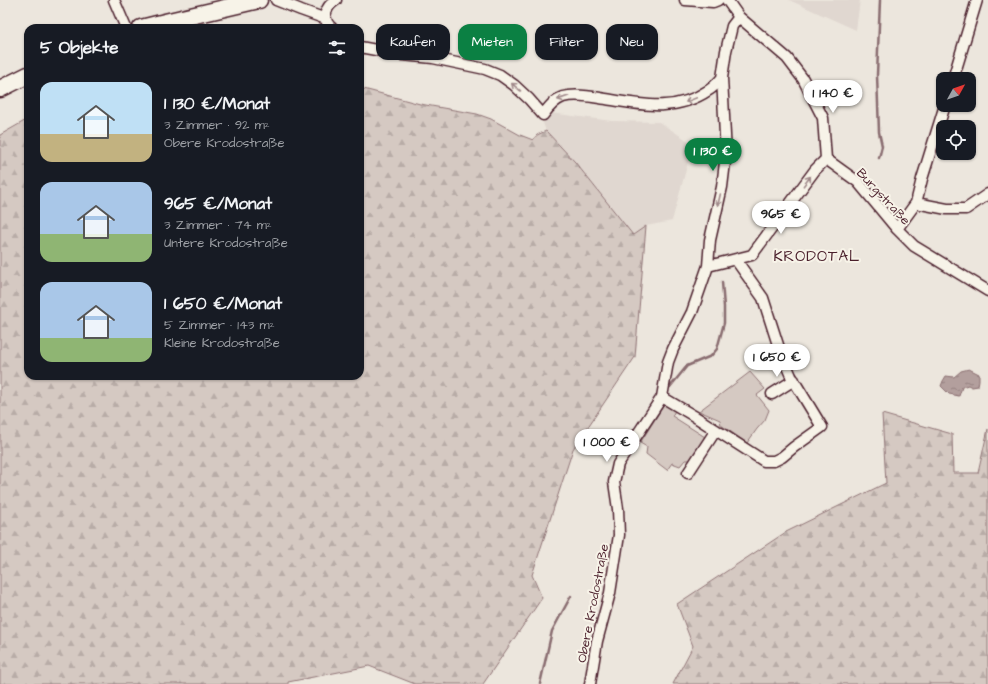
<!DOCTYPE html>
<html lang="de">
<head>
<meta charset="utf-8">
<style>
  body { margin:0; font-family:"Architects Daughter",sans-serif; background:#20242c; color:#f1f3f6; height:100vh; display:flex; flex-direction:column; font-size:15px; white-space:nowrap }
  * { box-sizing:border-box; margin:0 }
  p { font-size:13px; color:#9ea1a6 }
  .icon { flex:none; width:22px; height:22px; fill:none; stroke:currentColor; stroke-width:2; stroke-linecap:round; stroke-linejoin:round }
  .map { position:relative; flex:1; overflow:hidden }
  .side { position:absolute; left:24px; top:24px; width:340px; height:356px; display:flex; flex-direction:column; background:#171b24; border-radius:12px; box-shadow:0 1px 3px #0004 }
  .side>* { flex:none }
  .banner { position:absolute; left:376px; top:24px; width:380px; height:36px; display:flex; gap:8px }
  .needle { width:26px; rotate:50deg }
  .tools { position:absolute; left:936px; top:72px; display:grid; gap:8px }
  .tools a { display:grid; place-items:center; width:40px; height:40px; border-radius:8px; background:#171b24; box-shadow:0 1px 3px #0004; font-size:20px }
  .price { position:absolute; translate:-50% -34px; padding:0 9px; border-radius:14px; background:#fff; color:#222; font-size:13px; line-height:26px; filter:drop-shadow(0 1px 2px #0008) }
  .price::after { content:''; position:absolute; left:50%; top:24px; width:12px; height:9px; margin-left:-6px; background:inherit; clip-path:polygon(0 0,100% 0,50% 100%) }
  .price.selected { background:#0b8043; color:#fff }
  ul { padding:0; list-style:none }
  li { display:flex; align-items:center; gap:12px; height:100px; padding:0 16px }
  li span { display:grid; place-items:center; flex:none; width:112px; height:80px; border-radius:12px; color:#555 }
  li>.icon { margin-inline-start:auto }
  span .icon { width:48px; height:48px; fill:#fffc; stroke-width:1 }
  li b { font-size:17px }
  h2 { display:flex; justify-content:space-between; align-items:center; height:48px; padding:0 16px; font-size:17px }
  .tag { padding:0 14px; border-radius:12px; background:#171b24; box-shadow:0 1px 3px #0004; font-size:14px; line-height:36px }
  .tag.selected { background:#0b8043; color:#fff }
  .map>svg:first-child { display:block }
</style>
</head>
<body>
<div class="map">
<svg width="988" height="684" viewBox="0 0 988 684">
  <defs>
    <pattern id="forest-firs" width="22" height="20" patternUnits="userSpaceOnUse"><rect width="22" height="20" fill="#d5c9c2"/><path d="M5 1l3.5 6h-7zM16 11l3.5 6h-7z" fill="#b8aca7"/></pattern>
    <pattern id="water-ripples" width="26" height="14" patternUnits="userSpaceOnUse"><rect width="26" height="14" fill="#b39f9d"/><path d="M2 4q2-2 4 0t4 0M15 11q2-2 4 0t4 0" fill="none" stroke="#948180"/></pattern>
  </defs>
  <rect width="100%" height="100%" fill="#ece6dd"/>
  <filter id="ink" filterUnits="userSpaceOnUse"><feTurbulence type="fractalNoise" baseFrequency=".025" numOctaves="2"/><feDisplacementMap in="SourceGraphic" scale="8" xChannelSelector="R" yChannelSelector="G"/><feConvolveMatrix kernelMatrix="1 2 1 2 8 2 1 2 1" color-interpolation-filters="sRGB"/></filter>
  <g filter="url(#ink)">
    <!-- built -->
    <path fill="#e0d7d0" d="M789,0H860L856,30Z
      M550,113L612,121L659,122L693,144L672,221L646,226L633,235L575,162L546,131L543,123Z"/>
    <!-- green -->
    <path fill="#d5c9c2" stroke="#907476" d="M750,372L765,389L757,395L769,410L765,420L757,429L747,443L721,425L720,420L699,411Z
      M666,402L676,409L672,416L705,437L692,460H685L680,466L672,463L667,470L646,454L647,447L640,443Z"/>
    <!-- forest -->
    <path fill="url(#forest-firs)" stroke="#907476" d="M360,88L420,104L477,114L491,119L520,135L533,140L537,135L546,131L575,162L633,235L646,226L635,357L573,449L532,575L542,598L483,684H415L369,666L288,682V684H0V135L28,119V376H360Z
      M882,414L952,434L953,473H978L988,429V684H673L693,646L677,604L786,532L886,483Z"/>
    <!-- water -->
    <path fill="url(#water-ripples)" stroke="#896c6f" d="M969,369L979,374V380L978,386L972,387L968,385L962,387L959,396L949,394L941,386L943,381L946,376L954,377L961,371Z"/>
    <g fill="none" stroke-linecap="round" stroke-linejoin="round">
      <!-- stream -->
      <path stroke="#896c6f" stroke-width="2.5" d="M879,158L882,146L879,132L877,75L880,0
        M670,387L687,366L711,356L717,349L724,323V307L722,282
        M540,684L552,631L571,596"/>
      <defs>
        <path id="street" d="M114,0L126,28
          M276,0L301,10L326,19
          M685,0L713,2L718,0
          M727,0L739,17L787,58L803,79L823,118L826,159L858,182L897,229L914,246L988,291
          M332,28C321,19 325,7 336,0
          M360,47L403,55L433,58L485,69L500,75L514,85L529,99L543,115C548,108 554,100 563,97C573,94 589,96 600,98C638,104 674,114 709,90C714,87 718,82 722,78
          M953,79L977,0
          M916,203L947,209H966L988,194
          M897,229L916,203L922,179L945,105
          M708,266L752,255L815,170L826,159
          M772,394L794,380
          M662,397L694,416L764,461H774L782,457L794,447L822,427L791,376L779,348L763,298L736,260
          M688,473L716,430
          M590,684L597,641L610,593L619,535L618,509L614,482L618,464L662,397L668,362L673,349L692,312L708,266L710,240L722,187L726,154L722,78L726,51L732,26L739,17"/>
        <path id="primary" d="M141,28L165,22L259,0
          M0,89L28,75"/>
      </defs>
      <!-- street casing -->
      <use href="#street" stroke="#4a1f2b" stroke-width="13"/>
      <!-- primary casing -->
      <use href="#primary" stroke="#4a1f2b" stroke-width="19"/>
      <!-- street -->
      <use href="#street" stroke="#f7f3e8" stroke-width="10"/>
      <!-- primary -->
      <use href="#primary" stroke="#f7f3e8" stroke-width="16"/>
    </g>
    <!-- one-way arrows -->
    <defs><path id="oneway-shaft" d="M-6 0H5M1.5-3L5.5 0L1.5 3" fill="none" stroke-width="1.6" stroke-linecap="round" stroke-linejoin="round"/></defs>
    <g stroke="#a0898a">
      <use href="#oneway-shaft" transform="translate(516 87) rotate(-140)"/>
      <use href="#oneway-shaft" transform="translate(563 98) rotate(161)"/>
      <use href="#oneway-shaft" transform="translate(691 100) rotate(158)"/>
      <use href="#oneway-shaft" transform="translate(807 181) rotate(-53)"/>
      <use href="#oneway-shaft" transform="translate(719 200) rotate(103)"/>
    </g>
  </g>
  <g text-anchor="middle" stroke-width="4" stroke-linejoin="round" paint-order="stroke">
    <!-- street labels -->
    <g font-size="13" fill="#4a1f2b" stroke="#f7f3e8">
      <text transform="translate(884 196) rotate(47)" y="5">Burgstraße</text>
      <text transform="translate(592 603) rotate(-79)" y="5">Obere Krodostraße</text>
    </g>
    <!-- quarter labels -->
    <g font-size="15" letter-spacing="1" fill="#4a1f2b" stroke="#f7f3e8">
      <text x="817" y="261">KRODOTAL</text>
    </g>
  </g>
</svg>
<div class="tools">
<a><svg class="needle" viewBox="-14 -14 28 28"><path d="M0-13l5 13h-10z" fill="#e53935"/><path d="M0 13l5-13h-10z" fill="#9ea1a6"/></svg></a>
<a><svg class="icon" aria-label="locate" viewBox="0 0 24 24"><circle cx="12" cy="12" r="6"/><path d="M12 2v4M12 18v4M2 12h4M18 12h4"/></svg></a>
</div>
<b class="price" style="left:833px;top:114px">1 140 €</b>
<b class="price selected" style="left:713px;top:172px">1 130 €</b>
<b class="price" style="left:781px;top:235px">965 €</b>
<b class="price" style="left:777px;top:378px">1 650 €</b>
<b class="price" style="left:607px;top:463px">1 000 €</b>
<div class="banner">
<a class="tag">Kaufen</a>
<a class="tag selected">Mieten</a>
<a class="tag">Filter</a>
<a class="tag">Neu</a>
</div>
<section class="side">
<h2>5 Objekte<svg class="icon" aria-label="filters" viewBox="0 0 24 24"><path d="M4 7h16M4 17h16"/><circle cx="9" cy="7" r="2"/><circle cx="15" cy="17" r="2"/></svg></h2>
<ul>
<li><span style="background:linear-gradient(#bfe0f5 65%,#c2b280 0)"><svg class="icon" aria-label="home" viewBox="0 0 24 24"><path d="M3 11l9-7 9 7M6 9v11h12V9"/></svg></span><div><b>1 130 €/Monat</b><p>3 Zimmer · 92 m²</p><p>Obere Krodostraße</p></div></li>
<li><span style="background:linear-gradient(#a9c7e8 65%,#8fb573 0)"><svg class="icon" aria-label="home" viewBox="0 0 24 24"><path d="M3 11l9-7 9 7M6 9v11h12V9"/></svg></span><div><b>965 €/Monat</b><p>3 Zimmer · 74 m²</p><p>Untere Krodostraße</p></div></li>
<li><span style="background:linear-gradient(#a9c7e8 70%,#8fb573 0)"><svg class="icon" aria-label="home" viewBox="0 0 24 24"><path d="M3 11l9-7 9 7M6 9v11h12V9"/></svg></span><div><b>1 650 €/Monat</b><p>5 Zimmer · 143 m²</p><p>Kleine Krodostraße</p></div></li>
</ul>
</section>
</div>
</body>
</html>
